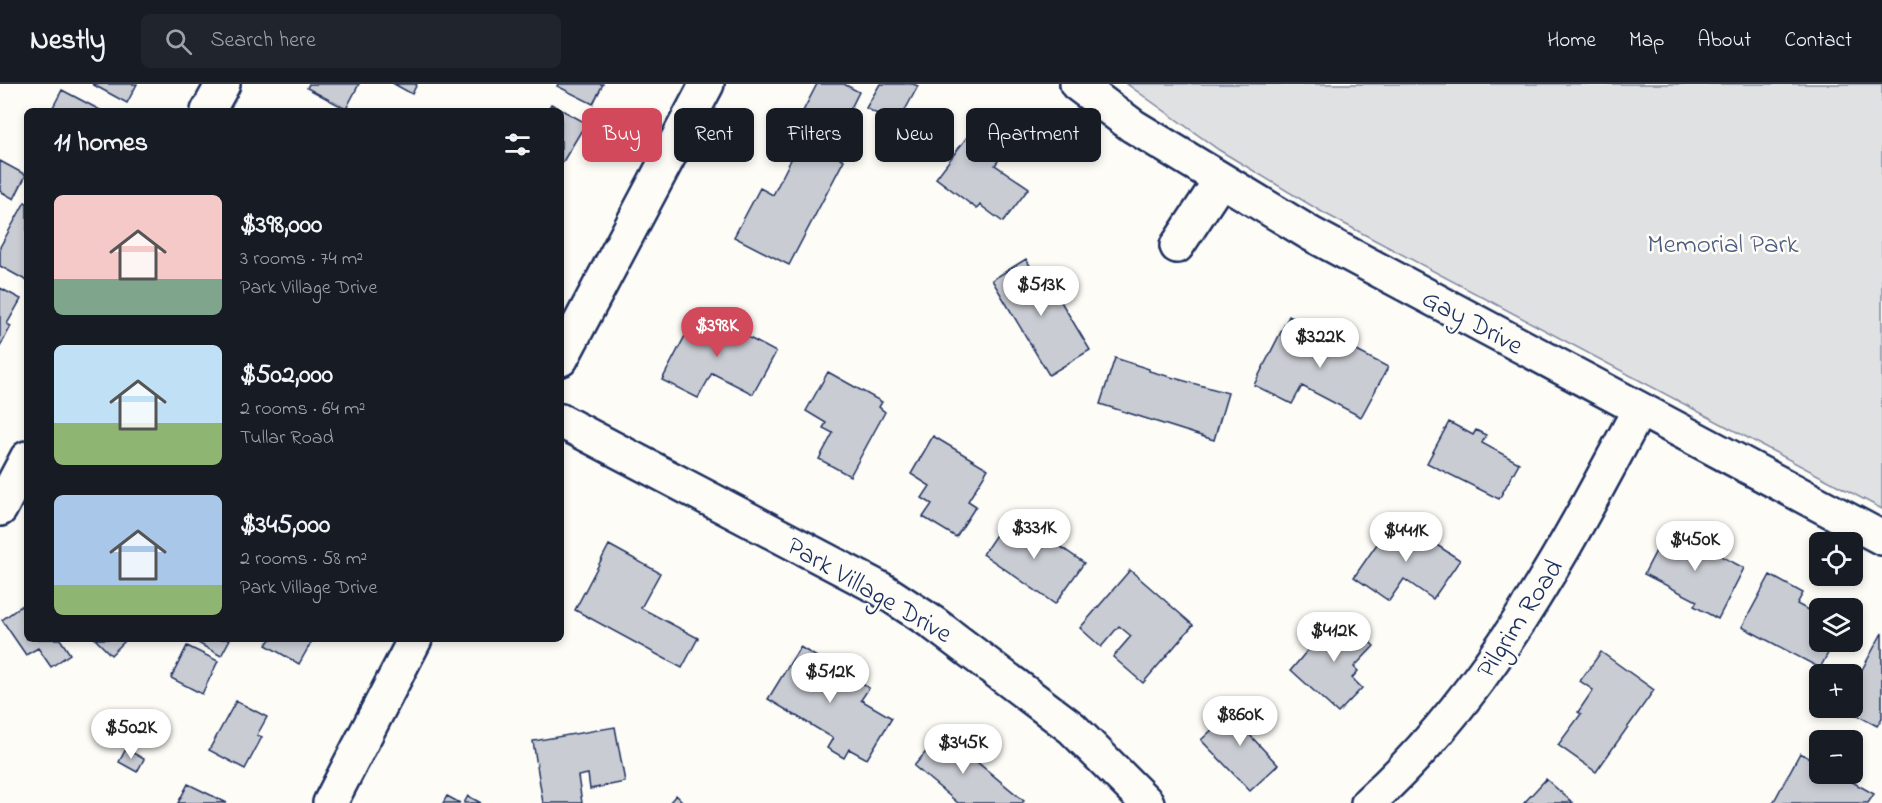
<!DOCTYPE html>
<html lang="en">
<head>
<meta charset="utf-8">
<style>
  body { margin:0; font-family:"Indie Flower",sans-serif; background:#20242c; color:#f1f3f6; height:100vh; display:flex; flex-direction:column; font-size:22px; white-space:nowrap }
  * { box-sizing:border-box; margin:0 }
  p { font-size:20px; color:#9ea1a6 }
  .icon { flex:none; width:33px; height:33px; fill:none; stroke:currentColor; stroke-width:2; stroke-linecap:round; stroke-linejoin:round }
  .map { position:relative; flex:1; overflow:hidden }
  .side { position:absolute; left:24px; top:24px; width:540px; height:534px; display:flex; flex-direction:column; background:#171b24; border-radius:9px; box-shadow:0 3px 9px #0003 }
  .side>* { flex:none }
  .hud { position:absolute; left:582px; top:24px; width:570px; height:54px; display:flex; gap:12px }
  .tools { position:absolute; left:1809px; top:448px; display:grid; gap:12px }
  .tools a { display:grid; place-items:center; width:54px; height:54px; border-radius:9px; background:#171b24; box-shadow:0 3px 9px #0003; font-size:30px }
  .price { position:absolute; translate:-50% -51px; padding:0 14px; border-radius:21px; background:#fff; color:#222; font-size:20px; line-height:39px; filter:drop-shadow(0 2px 3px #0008) }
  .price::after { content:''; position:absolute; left:50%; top:36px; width:18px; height:14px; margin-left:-9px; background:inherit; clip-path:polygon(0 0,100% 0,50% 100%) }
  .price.active { background:#d1495b; color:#fff }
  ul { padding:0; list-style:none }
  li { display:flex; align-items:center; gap:18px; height:150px; padding:0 30px }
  li span { display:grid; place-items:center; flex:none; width:168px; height:120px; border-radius:9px; color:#555 }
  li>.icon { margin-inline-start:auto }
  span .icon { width:72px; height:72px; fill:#fffc; stroke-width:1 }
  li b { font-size:26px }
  h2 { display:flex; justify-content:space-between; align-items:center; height:72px; padding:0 30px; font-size:26px }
  .tag { padding:0 21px; border-radius:9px; background:#171b24; box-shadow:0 3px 9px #0003; font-size:21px; line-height:54px }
  .tag.active { background:#d1495b; color:#fff }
  header { display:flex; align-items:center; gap:36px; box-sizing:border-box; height:84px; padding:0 30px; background:#171b24; border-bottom:2px solid #363941 }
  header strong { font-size:28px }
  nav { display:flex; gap:33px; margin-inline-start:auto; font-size:21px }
  .search { width:420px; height:54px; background:#20242c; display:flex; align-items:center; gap:15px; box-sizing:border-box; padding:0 21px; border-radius:9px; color:#9ea1a6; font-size:22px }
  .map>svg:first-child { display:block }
</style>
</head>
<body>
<header>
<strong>Nestly</strong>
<div class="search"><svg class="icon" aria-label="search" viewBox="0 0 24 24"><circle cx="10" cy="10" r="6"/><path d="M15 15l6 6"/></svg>Search here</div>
<nav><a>Home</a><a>Map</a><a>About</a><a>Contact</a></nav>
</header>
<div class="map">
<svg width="1882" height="719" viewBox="0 0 1882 719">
  <rect width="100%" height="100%" fill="#fdfcf7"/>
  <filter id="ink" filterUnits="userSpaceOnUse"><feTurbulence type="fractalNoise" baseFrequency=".0167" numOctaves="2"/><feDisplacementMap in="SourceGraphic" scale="12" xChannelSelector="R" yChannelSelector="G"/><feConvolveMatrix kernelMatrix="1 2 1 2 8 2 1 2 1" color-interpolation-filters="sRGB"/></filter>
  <g filter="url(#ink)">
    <!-- green -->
    <path fill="#e0e1e3" stroke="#7e88a0" stroke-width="1.5" d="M1127,0H1882V425L1322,128L1219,66Z"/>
    <!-- building -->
    <path fill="#c9ccd3" stroke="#1b2f5e" stroke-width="1.5" d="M92,0H137L127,19Z
      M309,0H359L346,25L307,4Z
      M394,0H417L412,10Z
      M558,0H603L593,20L557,2Z
      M817,0H844L859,8L837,52L800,33Z
      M880,0H913L918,2L897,41L866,24Z
      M62,6L102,27H51Z
      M551,20L586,39L561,81V27H547Z
      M983,32L1014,55L995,81L1029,104L1003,138L980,121L977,125L936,94Z
      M802,54L844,76L789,181L734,153L760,104L773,111Z
      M0,77L26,91L14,115L0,107Z
      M25,118L27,119V197L0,182V163Z
      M1026,175L1044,205L1051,201L1090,266L1049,291L992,196Z
      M0,204L21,215L7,240L11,242L0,263Z
      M698,227L776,268L753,310L712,289L698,314L662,296Z
      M1289,232L1388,283L1361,333L1302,302L1292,320L1254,301Z
      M1115,274L1149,285V287L1228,309L1214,356L1100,320Z
      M828,288L882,318L879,323L885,328L850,392L819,375L833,349L823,344L826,339L806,327Z
      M1449,338L1473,351L1476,346L1486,351L1482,359L1519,379L1499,415L1427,379Z
      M933,352L988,385L968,417L976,422L956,453L923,433L932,420L922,414L930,402L911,390Z
      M1008,433L1032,450L1035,445L1084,479L1055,520L983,470Z
      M1395,434L1460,476L1433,515L1404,495L1389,517L1354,493Z
      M1668,444L1744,484L1718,535L1694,522L1697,517L1644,490Z
      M609,461L660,489L641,524L698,554L682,584L575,526Z
      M1130,486L1193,541L1143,599L1113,573L1131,552L1119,542L1101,563L1080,544Z
      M1770,491L1803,509L1797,520L1817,531L1820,526V558H1834L1820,584L1742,543Z
      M27,518V555H60L70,570L51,583L38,564L26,571L2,536Z
      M1824,518L1837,525H1820Z
      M1339,529L1374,562L1354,583L1358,587L1352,594L1362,604L1338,629L1291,586Z
      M1882,549V634L1877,642L1844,624H1852V604Z
      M95,555H127L111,571Z
      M191,555H230L221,572Z
      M270,555H313L299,580L266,561Z
      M187,562L218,577L202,610L171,594Z
      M800,563L869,604L861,616L892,634L867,675L849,665L844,674L827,664L833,654L768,615Z
      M1601,568L1654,606L1596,688L1558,661L1581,630L1578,628L1593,606L1580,597Z
      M236,617L267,633L257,651L262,653L245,685L209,666Z
      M1243,617L1261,636L1247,648L1278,681L1250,707L1201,656Z
      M615,643L625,698L590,705L588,690L578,692L582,719H543L533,657Z
      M942,649L1024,717L1022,719H958L914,682Z
      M126,665L144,675L137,688L119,678Z
      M1800,669L1820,680V690H1838L1874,710L1868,719H1773Z
      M1546,695L1573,719H1524Z
      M188,700L227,719H178Z
      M676,711L684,719H669Z
      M447,712L460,719H443Z
      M468,712L481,719H464Z"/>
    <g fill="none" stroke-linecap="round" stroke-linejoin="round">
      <defs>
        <path id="street" d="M1077,0L1133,42L1311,150L1882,454
          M208,27L223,0
          M1177,162L1220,97
          M561,337L881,505L933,539L1072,644L1147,719
          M0,425L27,374
          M1368,719C1488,611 1564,467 1639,326"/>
        <path id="secondary" d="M561,275L707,0
          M330,719L415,555"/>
      </defs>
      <!-- street casing -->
      <use href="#street" stroke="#1b2f5e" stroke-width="38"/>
      <!-- secondary casing -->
      <use href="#secondary" stroke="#1b2f5e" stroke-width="38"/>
      <!-- street -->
      <use href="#street" stroke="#fdfcf7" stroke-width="33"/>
      <!-- secondary -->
      <use href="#secondary" stroke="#fdfcf7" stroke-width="33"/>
    </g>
  </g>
  <g text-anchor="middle" stroke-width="5" stroke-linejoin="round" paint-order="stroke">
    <!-- park labels -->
    <g font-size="27" fill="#4c5c7f" stroke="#fdfcf7">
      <text x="1723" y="168">Memorial Park</text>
    </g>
    <!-- street labels -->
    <g font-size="27" fill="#1b2f5e" stroke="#fdfcf7">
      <text transform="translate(1473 237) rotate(28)" y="9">Gay Drive</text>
      <text transform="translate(870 505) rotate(30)" y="9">Park Village Drive</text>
      <text transform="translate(1519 534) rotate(-57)" y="9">Pilgrim Road</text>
    </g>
  </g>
</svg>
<div class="tools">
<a><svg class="icon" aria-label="locate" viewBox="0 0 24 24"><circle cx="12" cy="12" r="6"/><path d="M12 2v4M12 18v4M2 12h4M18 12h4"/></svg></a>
<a><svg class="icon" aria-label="layers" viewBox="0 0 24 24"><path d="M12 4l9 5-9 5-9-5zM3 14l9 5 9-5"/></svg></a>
<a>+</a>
<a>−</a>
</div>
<b class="price" style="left:1041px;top:233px">$513K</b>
<b class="price active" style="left:717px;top:274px">$398K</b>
<b class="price" style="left:1320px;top:285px">$322K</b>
<b class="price" style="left:1034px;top:476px">$331K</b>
<b class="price" style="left:1406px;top:479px">$441K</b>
<b class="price" style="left:1695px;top:488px">$450K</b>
<b class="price" style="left:1334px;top:579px">$412K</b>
<b class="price" style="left:830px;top:620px">$512K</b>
<b class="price" style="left:1240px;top:663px">$860K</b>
<b class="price" style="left:131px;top:676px">$502K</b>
<b class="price" style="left:963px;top:691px">$345K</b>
<div class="hud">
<a class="tag active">Buy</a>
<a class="tag">Rent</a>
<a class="tag">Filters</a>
<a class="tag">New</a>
<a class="tag">Apartment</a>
</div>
<section class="side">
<h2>11 homes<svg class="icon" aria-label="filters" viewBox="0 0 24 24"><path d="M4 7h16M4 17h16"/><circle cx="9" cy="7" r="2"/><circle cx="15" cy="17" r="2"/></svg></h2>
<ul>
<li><span style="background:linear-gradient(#f6c9c9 70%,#7fa58c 0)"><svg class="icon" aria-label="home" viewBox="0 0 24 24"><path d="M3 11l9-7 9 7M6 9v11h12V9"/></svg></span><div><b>$398,000</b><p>3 rooms · 74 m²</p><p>Park Village Drive</p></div></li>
<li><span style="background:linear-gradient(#bfe0f5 65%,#8fb573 0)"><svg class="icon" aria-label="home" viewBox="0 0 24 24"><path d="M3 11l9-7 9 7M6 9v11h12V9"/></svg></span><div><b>$502,000</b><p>2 rooms · 64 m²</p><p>Tullar Road</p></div></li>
<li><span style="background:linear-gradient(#a9c7e8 75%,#8fb573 0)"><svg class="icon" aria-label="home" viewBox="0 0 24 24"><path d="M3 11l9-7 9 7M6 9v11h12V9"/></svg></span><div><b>$345,000</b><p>2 rooms · 58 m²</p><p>Park Village Drive</p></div></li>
</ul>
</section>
</div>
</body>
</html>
